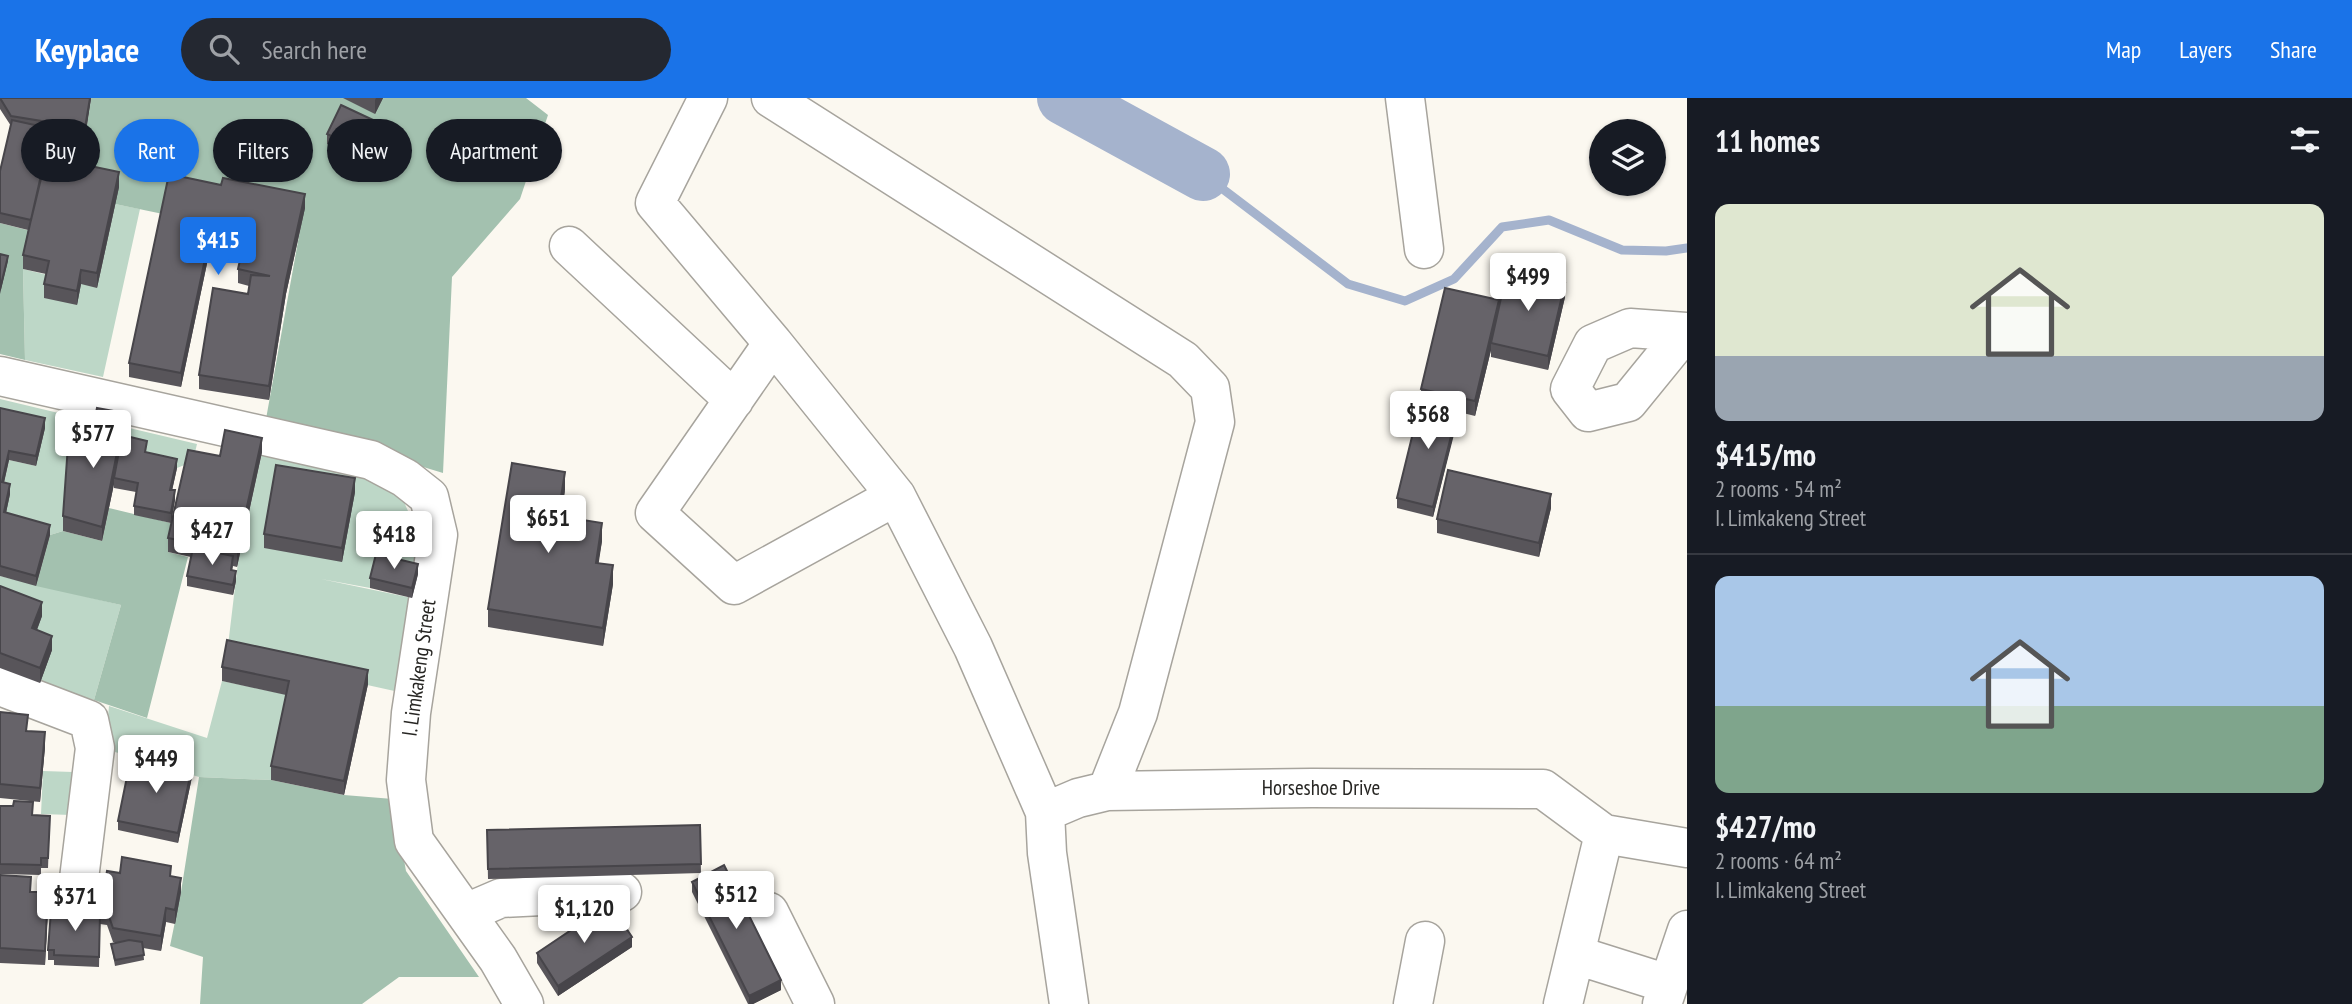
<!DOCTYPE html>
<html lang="en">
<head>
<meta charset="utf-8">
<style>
  body { margin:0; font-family:"PT Sans Narrow",sans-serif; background:#242831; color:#f1f3f6; height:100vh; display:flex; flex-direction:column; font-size:26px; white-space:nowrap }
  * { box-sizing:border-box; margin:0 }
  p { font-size:23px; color:#9ea1a6 }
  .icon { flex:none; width:38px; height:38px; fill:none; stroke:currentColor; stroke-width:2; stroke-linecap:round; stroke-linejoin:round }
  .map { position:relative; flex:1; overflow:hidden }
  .side { display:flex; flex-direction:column; background:#171b24; width:665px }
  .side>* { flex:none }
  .banner { position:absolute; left:21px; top:21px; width:665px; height:63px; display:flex; gap:14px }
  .tools { position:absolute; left:1589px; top:21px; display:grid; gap:14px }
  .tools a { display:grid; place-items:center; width:77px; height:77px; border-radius:50%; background:#171b24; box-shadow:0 2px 5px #0004; font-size:35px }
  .price { position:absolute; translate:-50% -60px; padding:0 16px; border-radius:7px; background:#fff; color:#222; font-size:23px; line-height:46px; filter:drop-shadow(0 2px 4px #0008) }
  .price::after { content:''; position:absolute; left:50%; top:42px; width:21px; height:16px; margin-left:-10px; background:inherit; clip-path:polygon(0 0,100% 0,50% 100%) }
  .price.selected { background:#1a73e8; color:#fff }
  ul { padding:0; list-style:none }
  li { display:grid; align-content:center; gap:14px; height:371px; padding:0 28px }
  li+li { border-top:2px solid #363941 }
  li span { display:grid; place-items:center; height:217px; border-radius:14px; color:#555 }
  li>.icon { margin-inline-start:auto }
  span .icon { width:126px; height:126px; fill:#fffc; stroke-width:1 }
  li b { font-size:30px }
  h2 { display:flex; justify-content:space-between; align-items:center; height:84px; padding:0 28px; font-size:30px }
  .tag { padding:0 24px; border-radius:32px; background:#171b24; box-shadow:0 2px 5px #0004; font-size:24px; line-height:63px }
  .tag.selected { background:#1a73e8; color:#fff }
  header { display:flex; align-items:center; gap:42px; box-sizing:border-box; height:98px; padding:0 35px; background:#1a73e8; color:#fff }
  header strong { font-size:33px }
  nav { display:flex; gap:38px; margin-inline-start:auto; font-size:24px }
  .search { width:490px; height:63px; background:#242831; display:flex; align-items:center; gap:18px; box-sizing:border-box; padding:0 24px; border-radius:38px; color:#9ea1a6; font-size:26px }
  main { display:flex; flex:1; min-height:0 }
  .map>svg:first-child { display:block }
</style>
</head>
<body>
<header>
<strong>Keyplace</strong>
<div class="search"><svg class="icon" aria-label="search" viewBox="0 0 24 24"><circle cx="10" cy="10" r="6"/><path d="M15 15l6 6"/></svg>Search here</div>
<nav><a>Map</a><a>Layers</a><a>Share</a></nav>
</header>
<main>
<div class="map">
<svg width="1687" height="906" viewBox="0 0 1687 906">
  <rect width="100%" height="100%" fill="#fbf8f0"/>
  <!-- green -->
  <path fill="#bdd7c7" d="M115,106L140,111L103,279L25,262L23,171L97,189Z
    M0,301L71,318L63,433L50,437L4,423L2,394L9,362L36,368L0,320Z
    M125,329L197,346L192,367L187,366L177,370L122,347Z
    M262,354L382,383L404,404L416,431L418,476L376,466L370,490L321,481L412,500L399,594L227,556L238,464Z
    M0,478L121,507L94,602L40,585L0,502Z
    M222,583L289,597L271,682L199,679L105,651L109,608L207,640Z
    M43,673L73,674L71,717L41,716Z"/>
  <!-- forest -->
  <path fill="#a3c1af" d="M91,0H526L548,17L520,101L452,179L443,375L266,321L304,110L163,116L115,106L42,87L53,41L85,40Z
    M0,125L31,133L23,171L25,262L0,256Z
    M109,410L171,425L168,454L188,459L147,620L94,602L121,507L36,488L50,437L63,433L102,443Z
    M199,679L271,682L344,697L393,701L406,773L479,879H399L362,906H200L203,859L170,848L181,794Z"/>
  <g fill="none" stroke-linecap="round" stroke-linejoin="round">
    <!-- stream -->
    <path stroke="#a5b3cd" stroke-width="9" d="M1203,76L1348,186L1405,203L1454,181L1502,129L1549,122L1622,152L1666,153L1687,150"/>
    <!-- river -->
    <path stroke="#a5b3cd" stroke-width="54" d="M1064,0L1203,76"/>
    <defs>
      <path id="minor" d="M708,0L655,105L773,245L896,398L973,549L1045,714L1047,755L1069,906
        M771,0L1183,262L1210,290L1215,324L1138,615L1107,693
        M1405,0L1424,151
        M569,148L734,302
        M1685,234L1628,304L1588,314L1570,291L1593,246L1630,230L1687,234
        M773,245L655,415L734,487L896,398
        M0,278L371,362L405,380L429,399L438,437L411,615L406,682L414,743L498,861L524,906
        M0,588L89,622L95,650L78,789
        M1045,714L1078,700L1107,693L1312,690L1543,691L1604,736L1687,750
        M769,814L815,906
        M466,815L501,800L622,794
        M1576,857L1668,886
        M1413,906L1425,843
        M1563,906L1604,736
        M1662,906L1687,832"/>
    </defs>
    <!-- minor casing -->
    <use href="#minor" stroke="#a7a49d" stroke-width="41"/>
    <!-- minor -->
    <use href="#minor" stroke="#fff" stroke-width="38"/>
  </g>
  <!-- wall -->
  <path fill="#58555a" d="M0,0H91L85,40L53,35V41L45,74L119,89L97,190L81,186L77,207L44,200V186L46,176L23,171V157L28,132L0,125V73L11,28L0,11Z
    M343,0H383L375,16Z
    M327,36L401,45L388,74L327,46Z
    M169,76L305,110L286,196L269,302L199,291V277L248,196L249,188L238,185V171L240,162L209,156L181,289L129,279V265Z
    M1565,199L1548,272L1491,259V252L1475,318L1459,314L1433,419L1397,410V400L1421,304V291L1499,209Z
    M0,310L45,330L36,368L9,362L4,384L10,396L6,415L50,437L36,488L0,478Z
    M125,329L123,338L146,354L177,370L172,392L175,402L171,425L134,417V408L136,394L114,390V386L102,443L63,433V418L88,351Z
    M262,354L237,469L233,468L232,473L236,483L233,497L187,488V478L191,459L168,454V440L220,358Z
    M565,392L561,418L602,443L598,465L613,486L603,548L488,529V511Z
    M355,394L342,464L264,450V436Z
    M1551,410L1539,459L1437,435V421Z
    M418,476L412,500L370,490V480Z
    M0,488L42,518L37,532L52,552L40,585L0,570Z
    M222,569L368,586L344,697L271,682V668L286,597L222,583Z
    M0,614L28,633L45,649L40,704L0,700Z
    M142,672L192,679L178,745L118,732V723Z
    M0,708L33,717L50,718L48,770H41V777L0,776Z
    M700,727L701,775L488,781L487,732Z
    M120,775L171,778L181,794L175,826L166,824L161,853L143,850L144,862L115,868L111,846L116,845L113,844L107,827L100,826L99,869L54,867V862H48V852L77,814L100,816V812Z
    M0,777L31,794L48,808L45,867L0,865Z
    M692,784L781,892L753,906H748L692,794Z
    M632,849L558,898L537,865V855Z"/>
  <!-- shaded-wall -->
  <path fill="#47454a" d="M90,0H91L85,40V30Z
    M376,0H383L375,16V2Z
    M53,31V41L31,133V123Z
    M401,35V45L388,74V64Z
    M119,74V89L97,190V175Z
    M305,96V110L286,196L269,302V288L286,182Z
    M209,142V156L181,289V275Z
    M8,158V163L0,196V191Z
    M81,172V186L77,207V193Z
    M1565,185V199L1548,272V258Z
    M1499,202V217L1491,245V252L1475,318V303Z
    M1459,307V317L1433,419V409Z
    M125,315V329L115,380H114V386L102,443V429Z
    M45,320V330L36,368V358Z
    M262,340V354L237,469V454Z
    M9,353V362L2,394V384Z
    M177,361V370L170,402V392Z
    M565,374V392L558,436V418Z
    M355,380V394L342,464V450Z
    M10,386V396L4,424V414Z
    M175,392V402L171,425V415Z
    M1551,396V410L1539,459V445Z
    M602,425V443L596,483V465Z
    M50,427V437L36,488V478Z
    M418,466V476L412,500V490Z
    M613,467V486L603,548V530Z
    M236,473V483L233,497V487Z
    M42,504V518L32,544V530Z
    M52,538V552L40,585V570Z
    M368,572V586L344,697V683Z
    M45,634V649L40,704V690Z
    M192,669V679L178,745V735Z
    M181,780V794L175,826V812Z
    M48,794V808L45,867V853Z
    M166,810V824L161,853V838Z
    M632,839V849L558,898V888Z
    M781,882V892L753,906H749V898Z"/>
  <!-- building -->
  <path fill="#666369" stroke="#47454a" stroke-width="2" d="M0,0H90L85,30L11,18Z
    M341,7L401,35L388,64L327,36Z
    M12,22L53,31L31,122L0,115V73Z
    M57,61L119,74L97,175L81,172L77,193L44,186L49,163L23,157L42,73L54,75Z
    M169,76L221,87L223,80L305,96L286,182L269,288L199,277L213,190L248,196L251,177L270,178L238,171L243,149L209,142L181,275L129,265Z
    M0,156L8,158L0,191Z
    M1507,173L1565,185L1548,258L1491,245Z
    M1445,190L1499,202L1475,303L1421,291Z
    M1422,298L1459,307L1433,409L1397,400Z
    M0,310L45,320L36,358L9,353L2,384L10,386L4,414L50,427L36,478L0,468Z
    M97,310L125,315L102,429L63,418L68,347L88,351Z
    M225,332L262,340L237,454L168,440L188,352L220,358Z
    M122,337L147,343L145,354L177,361L170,392H175L171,415L134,408L138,385L114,380Z
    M512,365L565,374L558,418L602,425L596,465L613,467L603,530L488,511Z
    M276,367L355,380L342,450L264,436Z
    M1448,372L1551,396L1539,445L1437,421Z
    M193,450L233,458L231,472L236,473L233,487L187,478Z
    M376,456L418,466L412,490L370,480Z
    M0,488L42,504L32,530L52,538L40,570L0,555Z
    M227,542L368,572L344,683L271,668L289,583L222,569Z
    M0,614L28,617L26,633L45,634L40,690L0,686Z
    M145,659L192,669L178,735L118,723L129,669L142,672Z
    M14,703L33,704L32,717L50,718L48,760H41V767L0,766V708H13Z
    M700,727L701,766L488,771L487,732Z
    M122,759L171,768L170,778L181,780L175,812L166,810L161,838L113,830L107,813L100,812L107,773L120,775Z
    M724,767L781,882L749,898L692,784Z
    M0,777L31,779L30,794H48L45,853L0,850Z
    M610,806L632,839L558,888L537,855Z
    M78,808L95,809V815L100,816L99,859L54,857V852H48L51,813L77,814Z
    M129,842L142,844L144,857L115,862L111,846Z"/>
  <g text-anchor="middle" stroke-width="7" stroke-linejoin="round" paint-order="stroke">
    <!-- street labels -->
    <g font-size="21" fill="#272623" stroke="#fff">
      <text transform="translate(419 570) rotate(-82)" y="7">I. Limkakeng Street</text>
      <text x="1321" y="697">Horseshoe Drive</text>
    </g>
  </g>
</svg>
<div class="tools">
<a><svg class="icon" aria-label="layers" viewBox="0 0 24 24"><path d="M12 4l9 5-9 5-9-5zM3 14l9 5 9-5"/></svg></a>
</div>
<b class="price selected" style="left:218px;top:179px">$415</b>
<b class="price" style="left:1528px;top:215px">$499</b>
<b class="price" style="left:1428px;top:353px">$568</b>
<b class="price" style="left:93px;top:372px">$577</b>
<b class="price" style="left:548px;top:457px">$651</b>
<b class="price" style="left:212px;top:469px">$427</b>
<b class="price" style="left:394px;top:473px">$418</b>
<b class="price" style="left:156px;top:697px">$449</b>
<b class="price" style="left:736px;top:833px">$512</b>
<b class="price" style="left:75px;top:835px">$371</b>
<b class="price" style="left:584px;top:847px">$1,120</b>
<div class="banner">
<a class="tag">Buy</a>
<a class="tag selected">Rent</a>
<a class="tag">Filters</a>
<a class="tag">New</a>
<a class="tag">Apartment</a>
</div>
</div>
<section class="side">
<h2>11 homes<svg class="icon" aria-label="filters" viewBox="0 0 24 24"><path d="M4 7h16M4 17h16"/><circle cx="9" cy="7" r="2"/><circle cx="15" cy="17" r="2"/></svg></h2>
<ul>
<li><span style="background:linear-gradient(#dfe7d0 70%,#9aa5b1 0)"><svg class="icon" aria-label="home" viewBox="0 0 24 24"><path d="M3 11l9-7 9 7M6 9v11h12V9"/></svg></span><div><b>$415/mo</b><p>2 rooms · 54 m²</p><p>I. Limkakeng Street</p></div></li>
<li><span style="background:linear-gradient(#a9c7e8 60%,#7fa58c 0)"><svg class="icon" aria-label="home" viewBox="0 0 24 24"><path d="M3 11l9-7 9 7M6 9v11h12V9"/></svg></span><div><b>$427/mo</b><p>2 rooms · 64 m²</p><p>I. Limkakeng Street</p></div></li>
</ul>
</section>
</main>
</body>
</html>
